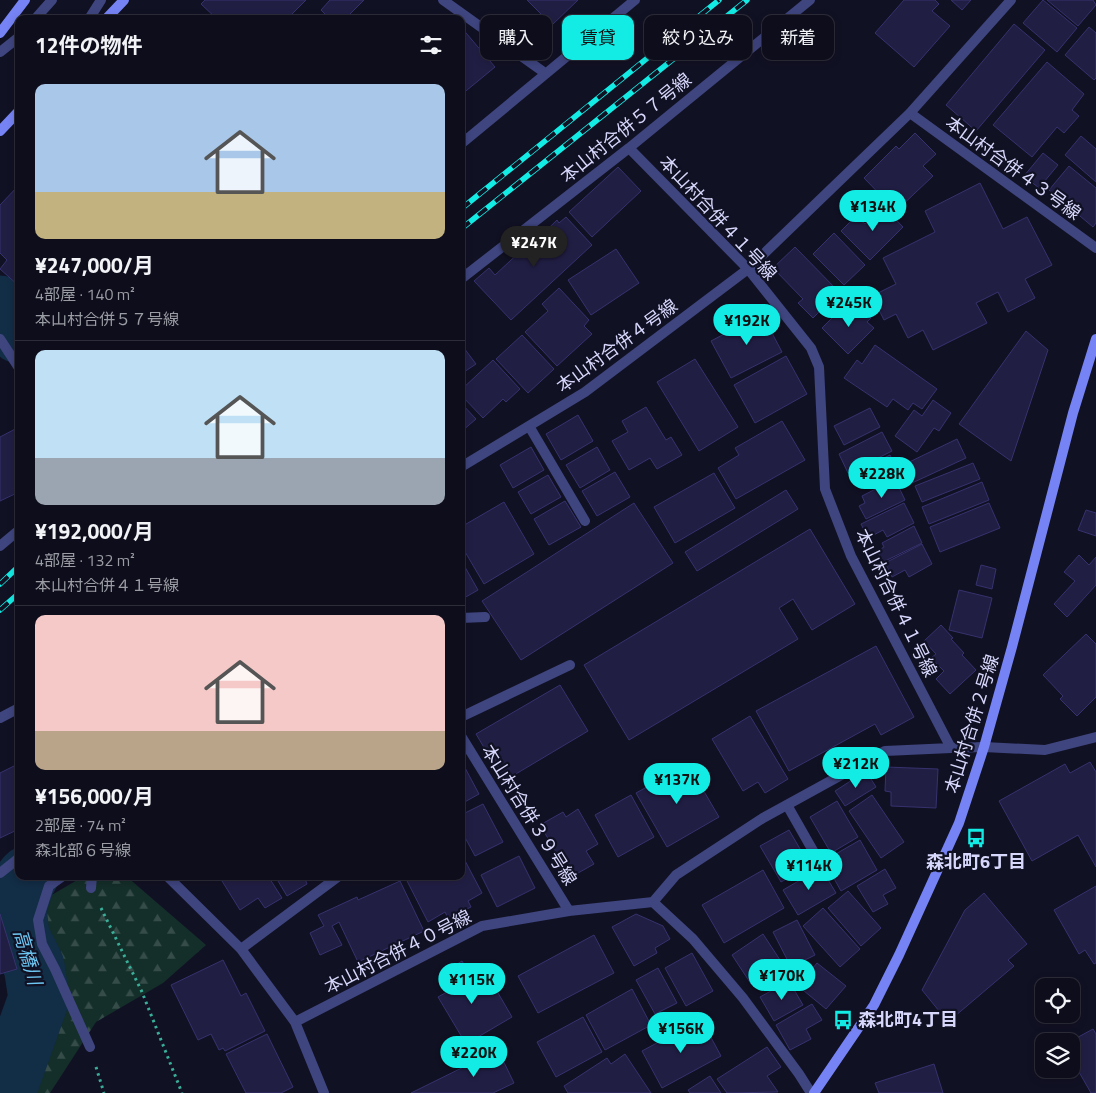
<!DOCTYPE html>
<html lang="ja">
<head>
<meta charset="utf-8">
<style>
  body { margin:0; font-family:"Titillium Web","Noto Sans JP",sans-serif; background:#161624; color:#f1f3f6; height:100vh; display:flex; flex-direction:column; font-size:19px; white-space:nowrap }
  * { box-sizing:border-box; margin:0 }
  p { font-size:16px; color:#9a9ca3 }
  .icon { flex:none; width:28px; height:28px; fill:none; stroke:currentColor; stroke-width:2; stroke-linecap:round; stroke-linejoin:round }
  .map { position:relative; flex:1; overflow:hidden }
  .panel { position:absolute; left:15px; top:15px; width:450px; height:865px; display:flex; flex-direction:column; background:#0d0d1b; border-radius:10px; box-shadow:0 2px 8px #0003,0 0 0 1px #2d2d3a }
  .panel>* { flex:none }
  .guide { position:absolute; left:480px; top:15px; width:475px; height:45px; display:flex; gap:10px }
  .controls { position:absolute; left:1035px; top:978px; display:grid; gap:10px }
  .controls a { display:grid; place-items:center; width:45px; height:45px; border-radius:10px; background:#0d0d1b; box-shadow:0 2px 8px #0003,0 0 0 1px #2d2d3a; font-size:25px }
  .price { position:absolute; translate:-50% -42px; padding:0 11px; border-radius:18px; background:#13ece5; color:#111; font-size:16px; line-height:32px; filter:drop-shadow(0 1px 2px #0008) }
  .price::after { content:''; position:absolute; left:50%; top:30px; width:15px; height:11px; margin-left:-8px; background:inherit; clip-path:polygon(0 0,100% 0,50% 100%) }
  .price.current { background:#222; color:#fff }
  ul { padding:0; list-style:none }
  li { display:grid; align-content:center; gap:10px; height:265px; padding:0 20px }
  li+li { border-top:1px solid #2d2d3a }
  li span { display:grid; place-items:center; height:155px; border-radius:10px; color:#555 }
  li>.icon { margin-inline-start:auto }
  span .icon { width:90px; height:90px; fill:#fffc; stroke-width:1 }
  li b { font-size:21px }
  h2 { display:flex; justify-content:space-between; align-items:center; height:60px; padding:0 20px; font-size:21px }
  .pill { padding:0 18px; border-radius:10px; background:#0d0d1b; box-shadow:0 2px 8px #0003,0 0 0 1px #2d2d3a; font-size:18px; line-height:45px }
  .pill.current { background:#13ece5; color:#111 }
  .map>svg:first-child { display:block }
</style>
</head>
<body>
<div class="map">
<svg width="1096" height="1093" viewBox="0 0 1096 1093">
  <defs>
    <pattern id="forest-firs" width="22" height="20" patternUnits="userSpaceOnUse" patternTransform="scale(1.25)"><rect width="22" height="20" fill="#142e29"/><path d="M5 1l3.5 6h-7zM16 11l3.5 6h-7z" fill="#354c49"/></pattern>
  </defs>
  <rect width="100%" height="100%" fill="#111124"/>
  <!-- forest -->
  <path fill="url(#forest-firs)" d="M84,876H126L206,945L163,983L96,1022L50,1093H24L16,1089L61,968L46,944L42,925L50,896Z"/>
  <g fill="none" stroke-linecap="round" stroke-linejoin="round">
    <!-- river -->
    <path stroke="#122d46" stroke-width="61" d="M0,306L19,333
      M5,1093L39,998L34,966L19,936L16,907L26,878L28,876"/>
  </g>
  <!-- building -->
  <path fill="#211e44" stroke="#36326e" d="M205,0H306L287,19H217L201,4Z
    M330,0H364L345,19H330L321,10Z
    M527,0H578L552,25Z
    M904,0H935L939,4L932,11L950,26L914,67L875,33Z
    M951,0H971L962,10Z
    M1043,0L1077,28L1057,52L1023,23Z
    M1047,0H1093L1096,5L1078,26Z
    M1014,24L1045,50L976,131L946,105Z
    M461,27L495,67L461,95Z
    M1089,27L1096,33V78L1094,80L1065,55Z
    M1047,62L1084,94L1072,110L1079,116L1064,133L1057,127L1032,157L993,125Z
    M915,133L936,154L923,166L933,176L896,211L864,178L896,146L899,149Z
    M1081,136L1096,149V182L1065,155Z
    M1043,153L1058,165L1039,188L1024,176Z
    M1069,166L1096,188V223L1093,227L1049,190Z
    M618,167L641,191L592,237L569,212Z
    M980,183L1003,229L1027,217L1052,265L1025,279L1035,298L1008,312L998,292L976,303L987,323L933,350L923,330L908,338L896,314L884,320L872,296L896,284L883,258L935,232L925,211Z
    M19,185V286L0,269L7,260L0,253V205Z
    M883,206L903,227L870,260L841,231L856,216L865,224Z
    M566,217L592,245L511,320L474,281L489,268L495,275L525,247L527,249L557,220L559,223Z
    M834,233L865,265L844,285L813,254Z
    M795,247L839,292L813,318L798,303L803,299L773,268Z
    M616,249L639,283L591,315L568,280Z
    M559,288L589,320L584,326L592,334L557,366L525,332L548,311L542,304Z
    M857,304L871,318L867,322L874,328L848,354L822,328L842,308L847,313Z
    M762,314L782,352L731,378L711,341Z
    M1026,331L1048,350L1011,461L959,424Z
    M522,335L554,369L528,393L496,359Z
    M461,344L476,364L461,374Z
    M875,345L937,389L922,409L913,403L908,410L893,399L887,407L844,378L857,360L862,364Z
    M786,356L807,394L755,423L734,385Z
    M695,359L738,427L699,451L657,382Z
    M493,360L520,389L506,402L503,399L483,418L461,395V390Z
    M933,400L951,413L939,431L934,428L917,452L895,436L914,410L922,416Z
    M461,403L476,419L462,431L461,430Z
    M646,407L666,440L671,437L682,455L657,469L650,458L629,470L612,441L628,432L622,421Z
    M870,408L880,427L844,445L834,426Z
    M578,415L593,441L561,460L546,434Z
    M782,421L805,460L736,499L718,468L739,455L735,448Z
    M19,427V492L0,501V437Z
    M882,432L892,451L848,473L839,454Z
    M957,439L966,458L912,483L903,465Z
    M531,447L544,470L513,488L500,465Z
    M597,447L610,470L580,488L566,465Z
    M890,455L899,474L872,487L869,483L859,488L852,474Z
    M973,463L980,479L922,502L915,486Z
    M615,472L630,497L597,516L582,491Z
    M714,473L735,508L675,543L654,507Z
    M548,475L561,497L531,514L518,492Z
    M895,479L905,500L866,519L859,506L865,503L862,496Z
    M982,482L989,500L929,524L922,507Z
    M786,490L798,509L697,571L685,552Z
    M565,501L581,527L549,545L534,519Z
    M504,502L534,554L484,584L461,545V527Z
    M634,503L673,563L521,660L482,601Z
    M904,503L914,523L887,537L883,530L868,538L861,524Z
    M989,503L1000,528L940,552L930,527Z
    M1086,510L1096,513V536L1078,530Z
    M914,526L922,543L883,562L877,551L884,547L882,543Z
    M810,529L855,604L812,630L793,599L779,608L798,639L629,740L584,665Z
    M922,544L932,564L909,577L905,570L892,577L885,563Z
    M1079,555L1089,565L1096,557V585L1067,617L1054,604L1075,581L1064,572Z
    M461,560L478,590L464,598L461,594Z
    M981,565L996,569L992,589L976,585Z
    M959,590L992,598L982,638L949,630Z
    M941,625L953,638L951,639L964,653L962,655L976,670L950,694L936,679L944,671L931,658L936,654L924,641Z
    M1086,634L1096,644V697L1077,716L1060,699L1063,696L1043,675Z
    M876,646L914,717L881,735L875,724L789,771L756,711Z
    M560,685L588,731L504,781L476,734Z
    M750,716L788,779L765,793L758,782L743,791L712,739Z
    M1090,762L1096,772V867L1078,835L1032,861L999,801L1065,764L1070,773Z
    M463,764L479,794L461,804V765Z
    M688,764L719,817L667,847L636,793Z
    M14,766L19,775V829L0,838V773Z
    M886,767L938,769L936,808L891,806V792L885,791Z
    M866,771L876,787L845,806L835,791Z
    M631,795L654,837L618,857L595,815Z
    M872,795L904,842L881,858L849,811Z
    M837,801L858,837L831,853L810,817Z
    M483,804L503,842L475,856L461,830V815Z
    M578,809L598,844L586,851L594,864L571,877L540,825L563,812L566,817Z
    M789,830L810,866L781,882L760,846Z
    M860,840L877,870L841,891L827,866L837,860L834,855Z
    M461,853L482,893L468,901L471,907L448,918L445,912L428,922L405,877L461,876Z
    M519,856L535,888L497,907L481,875Z
    M821,868L836,893L798,915L783,890Z
    M885,869L896,888L883,895L888,904L873,912L857,886Z
    M763,870L784,908L724,943L702,905Z
    M230,876H268L282,898L265,908L258,898L240,910L222,881Z
    M275,876H304L307,884L287,896Z
    M400,881L424,931L358,962L339,922L332,926L342,945L320,955L310,933L324,926L318,915L357,897L358,900Z
    M1096,886V963L1094,964L1085,950L1079,954L1054,910Z
    M848,891L881,928L861,946L828,908Z
    M984,893L1027,944L1008,960L1014,966L948,1022L922,990L965,910Z
    M823,908L860,949L840,967L803,926Z
    M0,914L17,969L0,974Z
    M636,914L663,926L670,939L655,948L657,953L634,966L612,927Z
    M797,920L815,955L791,967L773,932Z
    M763,934L782,963L751,984L732,955Z
    M594,935L614,973L538,1013L518,976Z
    M692,953L713,991L686,1006L665,968Z
    M223,960L241,996L246,993L265,1031L225,1051L223,1048L219,1050L211,1034L198,1040L171,985Z
    M462,961L481,993L494,986L512,1017L466,1044L438,997L454,988L444,972Z
    M817,963L846,986L826,1009L798,986Z
    M658,968L677,1003L655,1014L636,980Z
    M789,981L803,1005L774,1021L760,997Z
    M632,989L651,1025L605,1050L586,1015Z
    M812,1004L822,1020L806,1029L811,1039L790,1050L776,1025Z
    M583,1017L602,1052L556,1077L537,1042Z
    M701,1019L721,1056L662,1088L642,1051Z
    M1093,1029L1096,1034V1093H1091L1071,1058V1041Z
    M267,1034L293,1087L281,1093H246L226,1054Z
    M767,1047L781,1067L767,1076L778,1092L727,1093L717,1079Z
    M498,1050L514,1083L493,1093H411Z
    M625,1054L651,1093H568L564,1086L607,1058L611,1064Z
    M934,1064L943,1093H879L875,1083Z
    M710,1076L721,1093H690L688,1090Z"/>
  <g fill="none" stroke-linecap="round" stroke-linejoin="round">
    <!-- path -->
    <path stroke="#39ae98" stroke-width="3" stroke-dasharray="2.5 4" stroke-linecap="butt" d="M101,908L142,992L182,1093
      M96,1067L104,1093"/>
    <!-- lane -->
    <path stroke="#3f457f" stroke-width="10" d="M787,805L820,863
      M63,876L49,886L38,920L42,944L55,969L90,1047
      M91,888L92,876"/>
    <!-- street -->
    <path stroke="#3f457f" stroke-width="10" d="M443,0L545,73
      M35,19L52,0
      M89,19L101,0
      M0,52L19,37
      M910,113L1096,248
      M461,144L635,0
      M629,148L748,269L811,348L819,367L825,489L851,556L951,748L984,747L1045,750L1096,737
      M461,279L629,148L810,0
      M0,339L19,368
      M529,426L585,521
      M461,467L585,392L748,269L910,113L1011,0
      M0,546L19,530
      M461,618L485,617
      M461,717L570,665
      M0,718L19,708
      M461,736L569,911
      M0,873L19,858
      M167,876L241,949L295,1022L324,1093
      M653,902L693,939L743,998L799,1074L811,1093
      M241,949L339,876
      M295,1022L482,926L569,911L653,902L676,875L763,818L885,751L951,748"/>
    <!-- secondary -->
    <path stroke="#7683f4" stroke-width="10" d="M106,19L124,0
      M0,33L25,0
      M0,131L19,111
      M814,1093L874,1005L899,955L959,823L984,747L1012,647L1073,413L1096,339"/>
    <defs>
      <path id="rail" d="M461,209L719,0
        M461,229L747,0
        M0,584L19,566
        M0,610L19,593"/>
    </defs>
    <!-- rail casing -->
    <use href="#rail" stroke="#13ece5" stroke-width="5.5"/>
    <!-- rail -->
    <use href="#rail" stroke="#111124" stroke-width="4" stroke-dasharray="11" stroke-linecap="butt"/>
  </g>
  <!-- icons -->
  <defs>
    <symbol id="bus-bare" viewBox="-9 -9 18 18"><path d="M-5-6H5V4H4V6H2V4H-2V6H-4V4H-5ZM-3.5-4V0h7V-4ZM-3.5 1.2v1.5H-2V1.2ZM2 1.2v1.5H3.5V1.2Z" fill="#13ece5" stroke="#111124" stroke-width="2.5" paint-order="stroke"/></symbol>
  </defs>
  <g fill-rule="evenodd">
    <use href="#bus-bare" x="962" y="824" width="28" height="28"/>
    <use href="#bus-bare" x="829" y="1006" width="28" height="28"/>
  </g>
  <g text-anchor="middle" stroke-width="4.5" stroke-linejoin="round" paint-order="stroke">
    <!-- street labels -->
    <g font-size="18" fill="#d7d7fc" stroke="#111124">
      <text transform="translate(626 128) rotate(-39)" y="6">本山村合併５７号線</text>
      <text transform="translate(1013 168) rotate(36)" y="6">本山村合併４３号線</text>
      <text transform="translate(718 218) rotate(47)" y="6">本山村合併４１号線</text>
      <text transform="translate(617 346) rotate(-36)" y="6">本山村合併４号線</text>
      <text transform="translate(896 603) rotate(64)" y="6">本山村合併４１号線</text>
      <text transform="translate(972 724) rotate(-73)" y="6">本山村合併２号線</text>
      <text transform="translate(529 815) rotate(58)" y="6">本山村合併３９号線</text>
      <text transform="translate(398 952) rotate(-27)" y="6">本山村合併４０号線</text>
    </g>
    <!-- poi labels -->
    <g font-size="18" font-weight="bold" fill="#d7d7fc" stroke="#111124">
      <text x="976" y="868">森北町6丁目</text>
      <text x="858" y="1026" text-anchor="start">森北町4丁目</text>
    </g>
    <!-- water labels -->
    <g font-size="19" font-style="italic" fill="#6dc7f3" stroke="#111124">
      <text transform="translate(28 957) rotate(74)" y="7">高橋川</text>
    </g>
  </g>
</svg>
<div class="controls">
<a><svg class="icon" aria-label="locate" viewBox="0 0 24 24"><circle cx="12" cy="12" r="6"/><path d="M12 2v4M12 18v4M2 12h4M18 12h4"/></svg></a>
<a><svg class="icon" aria-label="layers" viewBox="0 0 24 24"><path d="M12 4l9 5-9 5-9-5zM3 14l9 5 9-5"/></svg></a>
</div>
<b class="price" style="left:873px;top:232px">¥134K</b>
<b class="price current" style="left:534px;top:268px">¥247K</b>
<b class="price" style="left:849px;top:328px">¥245K</b>
<b class="price" style="left:747px;top:346px">¥192K</b>
<b class="price" style="left:882px;top:499px">¥228K</b>
<b class="price" style="left:856px;top:789px">¥212K</b>
<b class="price" style="left:677px;top:805px">¥137K</b>
<b class="price" style="left:809px;top:891px">¥114K</b>
<b class="price" style="left:782px;top:1001px">¥170K</b>
<b class="price" style="left:472px;top:1005px">¥115K</b>
<b class="price" style="left:681px;top:1054px">¥156K</b>
<b class="price" style="left:474px;top:1078px">¥220K</b>
<div class="guide">
<a class="pill">購入</a>
<a class="pill current">賃貸</a>
<a class="pill">絞り込み</a>
<a class="pill">新着</a>
</div>
<section class="panel">
<h2>12件の物件<svg class="icon" aria-label="filters" viewBox="0 0 24 24"><path d="M4 7h16M4 17h16"/><circle cx="9" cy="7" r="2"/><circle cx="15" cy="17" r="2"/></svg></h2>
<ul>
<li><span style="background:linear-gradient(#a9c7e8 70%,#c2b280 0)"><svg class="icon" aria-label="home" viewBox="0 0 24 24"><path d="M3 11l9-7 9 7M6 9v11h12V9"/></svg></span><div><b>¥247,000/月</b><p>4部屋 · 140 m²</p><p>本山村合併５７号線</p></div></li>
<li><span style="background:linear-gradient(#bfe0f5 70%,#9aa5b1 0)"><svg class="icon" aria-label="home" viewBox="0 0 24 24"><path d="M3 11l9-7 9 7M6 9v11h12V9"/></svg></span><div><b>¥192,000/月</b><p>4部屋 · 132 m²</p><p>本山村合併４１号線</p></div></li>
<li><span style="background:linear-gradient(#f6c9c9 75%,#b9a48a 0)"><svg class="icon" aria-label="home" viewBox="0 0 24 24"><path d="M3 11l9-7 9 7M6 9v11h12V9"/></svg></span><div><b>¥156,000/月</b><p>2部屋 · 74 m²</p><p>森北部６号線</p></div></li>
</ul>
</section>
</div>
</body>
</html>
